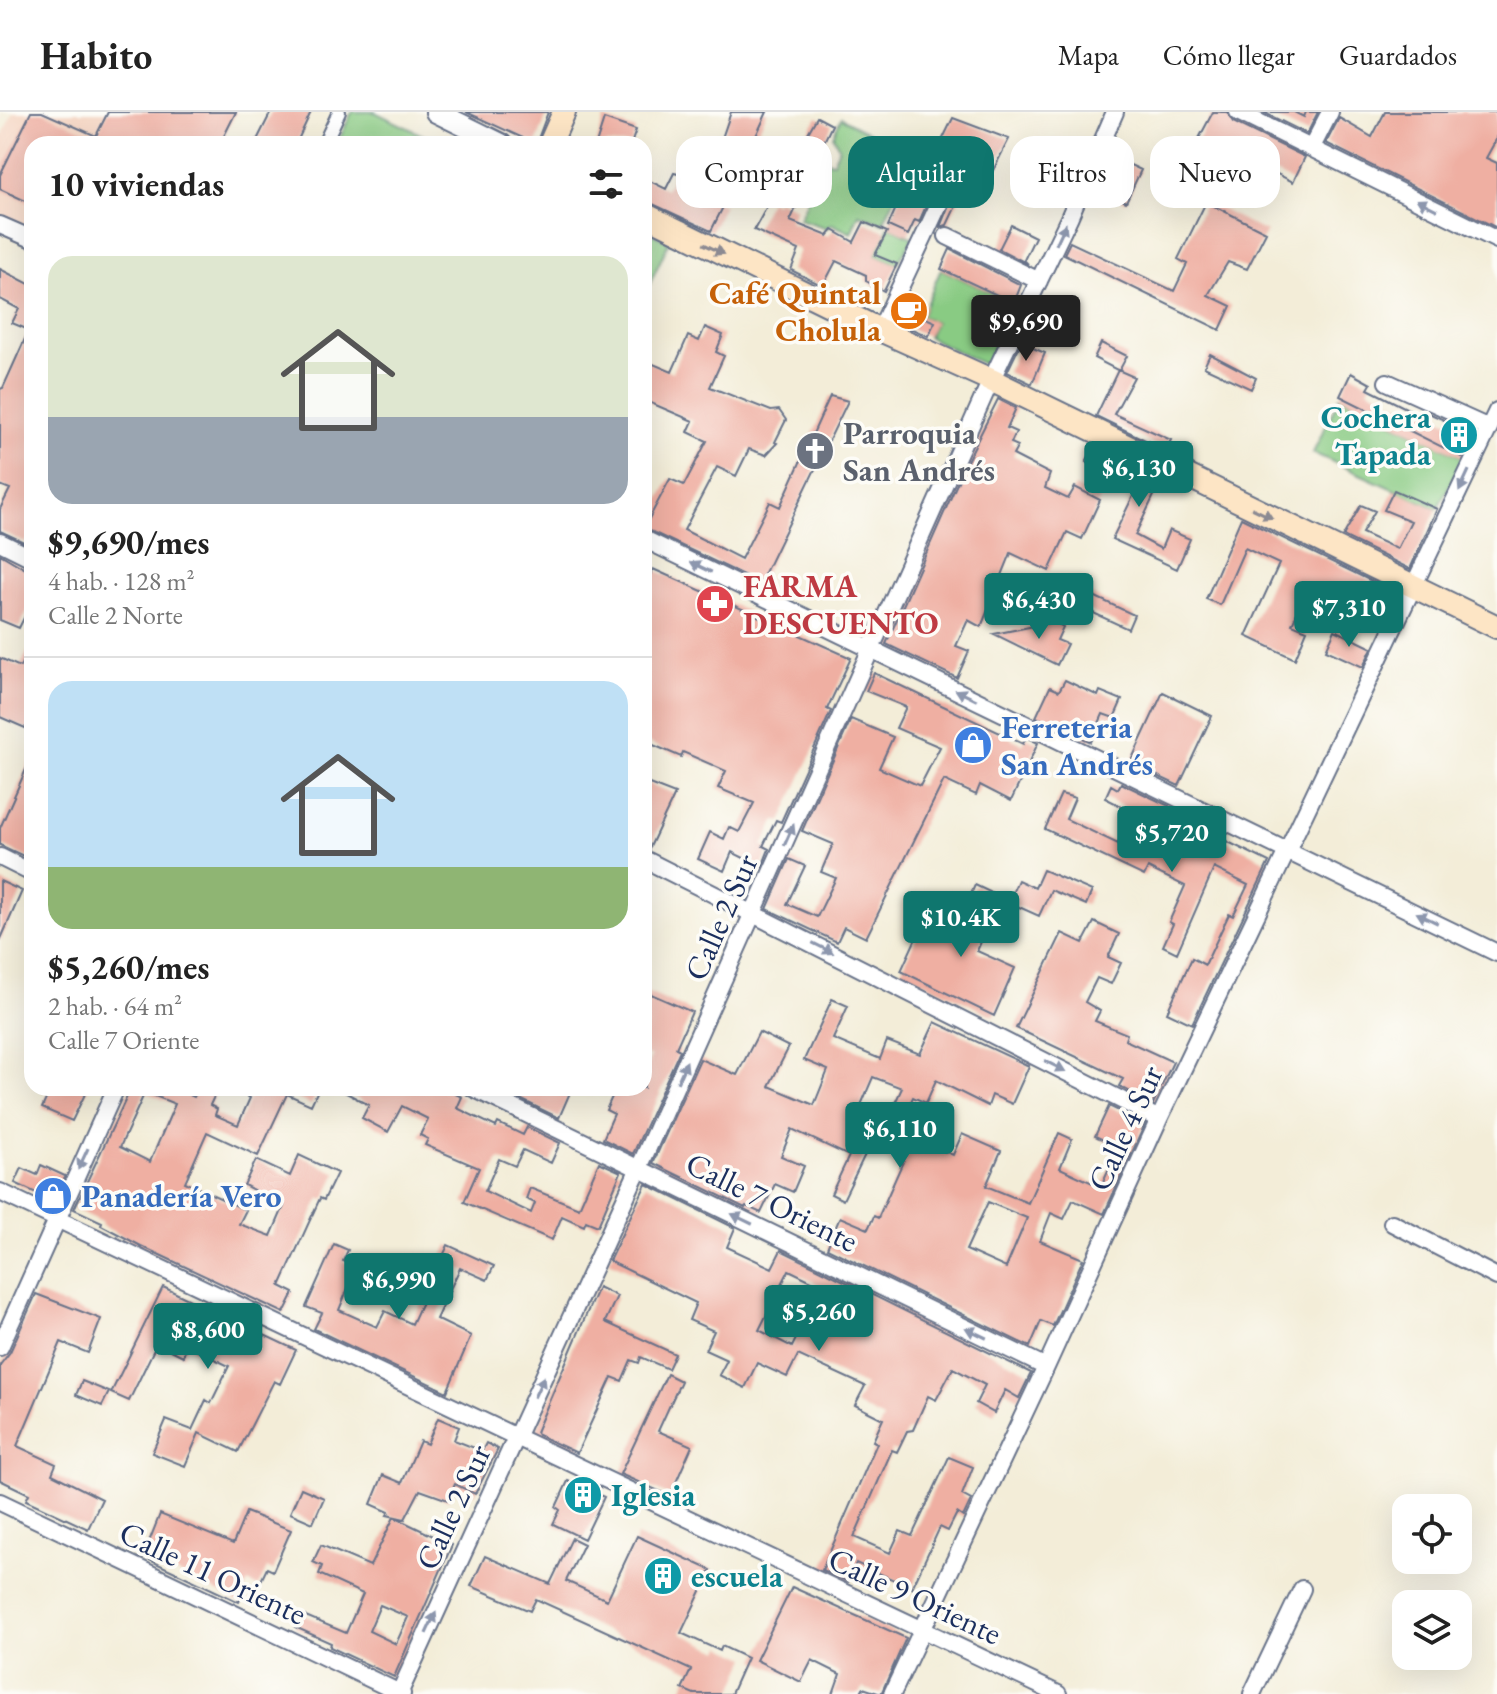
<!DOCTYPE html>
<html lang="es">
<head>
<meta charset="utf-8">
<style>
  body { margin:0; font-family:"EB Garamond",serif; background:#f2f2f2; color:#222; height:100vh; display:flex; flex-direction:column; font-size:30px; white-space:nowrap }
  * { box-sizing:border-box; margin:0 }
  p { font-size:26px; color:#767676 }
  .icon { flex:none; width:44px; height:44px; fill:none; stroke:currentColor; stroke-width:2; stroke-linecap:round; stroke-linejoin:round }
  .map { position:relative; flex:1; overflow:hidden }
  .drawer { position:absolute; left:24px; top:24px; width:628px; height:960px; display:flex; flex-direction:column; background:#fff; border-radius:24px; box-shadow:0 8px 32px #0002 }
  .drawer>* { flex:none }
  .banner { position:absolute; left:676px; top:24px; width:700px; height:72px; display:flex; gap:16px }
  .fabs { position:absolute; left:1392px; top:1382px; display:grid; gap:16px }
  .fabs a { display:grid; place-items:center; width:80px; height:80px; border-radius:16px; background:#fff; box-shadow:0 8px 32px #0002; font-size:40px }
  .price { position:absolute; translate:-50% -68px; padding:0 18px; border-radius:8px; background:#0f766e; color:#fff; font-size:26px; line-height:52px; filter:drop-shadow(0 2px 4px #0008) }
  .price::after { content:''; position:absolute; left:50%; top:48px; width:24px; height:18px; margin-left:-12px; background:inherit; clip-path:polygon(0 0,100% 0,50% 100%) }
  .price.on { background:#222; color:#fff }
  ul { padding:0; list-style:none }
  li { display:grid; align-content:center; gap:16px; height:424px; padding:0 24px }
  li+li { border-top:2px solid #e0e0e0 }
  li span { display:grid; place-items:center; height:248px; border-radius:24px; color:#555 }
  li>.icon { margin-inline-start:auto }
  span .icon { width:144px; height:144px; fill:#fffc; stroke-width:1 }
  li b { font-size:34px }
  h2 { display:flex; justify-content:space-between; align-items:center; height:96px; padding:0 24px; font-size:34px }
  .pill { padding:0 28px; border-radius:24px; background:#fff; box-shadow:0 8px 32px #0002; font-size:28px; line-height:72px }
  .pill.on { background:#0f766e; color:#fff }
  header { display:flex; align-items:center; gap:48px; box-sizing:border-box; height:112px; padding:0 40px; background:#fff; border-bottom:2px solid #e0e0e0 }
  header strong { font-size:38px }
  nav { display:flex; gap:44px; margin-inline-start:auto; font-size:28px }
  .map>svg:first-child { display:block }
</style>
</head>
<body>
<header>
<strong>Habito</strong>
<nav><a>Mapa</a><a>Cómo llegar</a><a>Guardados</a></nav>
</header>
<div class="map">
<svg width="1497" height="1582" viewBox="0 0 1497 1582">
  <rect width="100%" height="100%" fill="#fdfcf7"/>
  <filter id="ink" filterUnits="userSpaceOnUse"><feTurbulence type="fractalNoise" baseFrequency=".0125" numOctaves="2"/><feDisplacementMap in="SourceGraphic" scale="16" xChannelSelector="R" yChannelSelector="G"/><feConvolveMatrix kernelMatrix="1 2 1 2 8 2 1 2 1" color-interpolation-filters="sRGB"/></filter>
  <filter id="wash" filterUnits="userSpaceOnUse"><feTurbulence type="fractalNoise" baseFrequency=".006" numOctaves="4" result="noise"/><feDisplacementMap in="SourceGraphic" scale="32" xChannelSelector="R" yChannelSelector="G"/><feGaussianBlur stdDeviation="1.8" result="paint"/><feColorMatrix in="noise" values="0 0 0 0 0 0 0 0 0 0 0 0 0 0 0 0 0 1.4 0 .05"/><feComposite in="paint" operator="in"/></filter>
  <g filter="url(#wash)">
    <rect width="100%" height="100%" fill="#f3edd8"/>
    <!-- built -->
    <path fill="#f4d3c0" d="M13,0H205L190,32H32V118L0,103V29Z"/>
    <!-- green -->
    <path fill="#89cb83" stroke="#527d70" stroke-width="2" d="M352,0H375L441,32H337Z
      M841,6L914,45L883,111L859,102L851,121L832,112L827,116L799,107L812,78L781,65L789,50L815,63L824,49L833,50L839,36L833,24Z
      M889,114L913,126L897,152L875,143Z
      M644,118L669,130L644,184Z
      M941,157L1014,191L985,253L928,225L935,210L921,204Z
      M1340,284L1464,346L1437,397L1313,341Z"/>
    <g id="blocks">
      <!-- building -->
      <path fill="#efafa2" fill-rule="evenodd" d="M31,0H42L96,24L108,0H236L220,32H32V92L0,77V63Z
        M271,0H311L296,32H255Z
        M466,0H548L536,32Z
        M731,0H767L756,24L770,30L761,54L720,32Z
        M1213,0H1227L1233,10L1305,45L1293,70L1253,50L1243,74L1200,55L1186,80L1173,75Z
        M1263,0H1294L1304,5L1306,0H1318L1307,22Z
        M1385,0H1497V26L1486,46L1497,51V116L1326,31L1339,6L1372,25Z
        M817,5L832,13L812,55L795,44Z
        M953,6L1009,27L980,84L964,77L947,113L940,115L951,88L945,80L940,79L930,85L919,110L915,108L908,123L888,114L920,42L933,47Z
        M604,7L636,18L631,32H596Z
        M1109,43L1141,58L1126,90L1094,75Z
        M686,55L703,63L694,78L724,93L711,119L644,88V66L666,77L674,61L682,63Z
        M777,88L796,96L790,109L828,124L833,118L854,130L864,110L887,120L875,143L897,152L884,179L866,169V163L836,149L823,174L791,158L799,138L754,118L770,89L775,92Z
        M1206,90L1266,120L1247,157L1228,150L1208,183L1231,194L1220,218L1064,142L1070,130L1174,179L1187,152L1178,147Z
        M1011,113L1035,125L1024,148L1028,152L999,137Z
        M950,137L1021,173L1014,191L941,157Z
        M0,157L31,173L32,171V418L26,431L0,419V397L10,377L0,373V277L3,276L29,218L12,211L19,197L0,187Z
        M908,185L926,194L921,204L935,210L928,224L896,210Z
        M705,215L723,223L716,240L724,244L710,275L771,299L779,298L786,308L775,330L777,331L766,343L749,337L736,364L717,355L684,418L741,447L770,390L780,395L830,284L848,289L760,471L644,416L670,367L684,373L707,329L688,320L693,309L644,288V248L672,260L688,224L699,229Z
        M1021,231L1045,241L1032,272L1007,260Z
        M1101,231L1127,244L1119,259L1094,246Z
        M1210,242L1256,266L1251,277L1204,255Z
        M1118,258L1134,265L1114,302L1171,328L1166,338L1096,304Z
        M1351,261L1371,272L1368,277L1420,303L1422,298L1473,321L1462,345L1340,284Z
        M998,287L1016,296L1007,316L1016,320L1011,331L1018,334L1013,343L1050,362L1045,376L1068,387L1075,375L1100,388L1082,427L1067,420L1049,459L1011,441L981,515L968,508L956,534L969,539L957,566L886,532L967,349Z
        M1094,334L1162,367L1135,423L1161,437L1169,418L1190,427L1177,457L1112,427L1137,376L1086,350Z
        M1394,378L1437,397L1410,457L1343,424L1361,393L1375,399L1362,421L1397,437L1411,409L1384,398Z
        M1241,406L1396,481L1383,508L1321,480L1319,485L1306,480L1292,512L1307,518L1295,547L1246,524L1279,452L1245,436L1220,493L1206,487Z
        M0,442L32,461V490L19,516L0,508Z
        M653,457L851,546L827,597L831,599L781,710L776,708L763,734L769,737L762,755L732,740L724,759L698,747L710,720L724,727L729,715L739,720L754,691L718,676L726,659L683,640L681,645L644,629V475Z
        M1083,479L1134,503L1128,517L1076,493Z
        M1054,510L1063,515L1057,528L1067,532L1057,553L994,522Z
        M1335,518L1372,536L1363,555L1326,538Z
        M32,531V619L0,605V546L20,555Z
        M874,561L1023,632L1026,625L1038,631L1011,689L980,673L976,683L944,668L866,826L844,815L837,830L767,797L789,747L805,754L787,792L817,805L836,766L821,760L833,732L802,719L851,607L893,625L879,656L920,674L940,635L896,616L906,595L866,579Z
        M1065,568L1098,584L1100,579L1122,588L1114,606L1103,602L1091,630L1036,605L1050,575L1059,579Z
        M1163,580L1212,604L1179,674L1130,651Z
        M32,644V748L0,733V716Z
        M644,670L675,682L649,737L644,736Z
        M1121,671L1169,694L1167,700L1269,750L1192,912L1167,900L1192,846L1205,853L1229,802L1233,804L1248,773L1214,756L1177,841L1163,834L1173,812L1169,810L1185,774L1148,756L1144,764L1045,717L1061,682L1075,686L1066,707L1118,732L1133,700L1105,686L1111,673L1118,677Z
        M1043,758L1092,779L1086,793L1051,778L1039,804L1008,790L1018,768L1035,776Z
        M0,769L22,779L0,829Z
        M975,773L994,782L977,822L983,825L977,839L1015,856L994,904L901,859L923,811L952,824Z
        M1094,810L1119,822L1108,845L1121,851L1111,872L1097,866L1085,890L1100,899L1095,909L1127,922L1125,928L1173,950L1153,992L1119,974L1123,967L1016,916L1062,821L1083,831Z
        M644,879L692,900L676,936L680,938L633,1042L603,1027L614,1002L606,998L616,976H644V959L651,945L644,942Z
        M832,887L848,894L833,927L880,947L887,929L920,942L935,910L1029,954L1012,992L992,983L988,994L936,968L926,991L913,985L897,1019L953,1043L962,1022L1001,1039L986,1074L1028,1091L1059,1021L1072,1027L1060,1056L1101,1075L1119,1035L1095,1024L1109,994L1145,1012L1104,1102L1073,1088L1064,1107L1051,1101L1040,1129L1083,1147L1053,1214L1041,1209L1030,1235L827,1136L840,1105L868,1117L874,1104L878,1106L906,1043L876,1032L902,976L873,965L852,1014L874,1024L843,1088L831,1082L849,1044L792,1017L781,1044L804,1054L793,1080L775,1072L761,1101L746,1094L745,1096L653,1051L700,947L737,963L759,920L789,935L769,974L814,993L828,958L804,948ZM988,1090L1027,1106L1006,1156L966,1138Z
        M51,976H88L72,1009L42,996Z
        M131,976H175L194,985L199,976H218L210,993L217,997L215,1003L238,1013L250,986L228,976H319L311,993L287,982L258,1044L207,1020L185,1070L246,1098L239,1112L271,1124L284,1094L244,1073L256,1048L290,1064L299,1043L337,1061L324,1088L320,1086L280,1174L294,1181L284,1201L141,1134L101,1113L102,1110L74,1097ZM145,980L175,992L150,1050L120,1035Z
        M337,976H443L462,985L457,996L496,1015L498,1011L523,1023L527,1015L560,1031L551,1051L523,1038L515,1054L499,1047L485,1079L531,1101L535,1091L526,1087L530,1076L579,1096L599,1050L621,1060L598,1114L586,1109L584,1114L562,1104L552,1128L464,1090L479,1056L425,1033L428,1027L420,1023L428,1007L402,994L388,1020L362,1006L369,993Z
        M520,976H572L559,1006L516,985Z
        M41,1053L65,1064L53,1089L15,1071L22,1056L37,1063Z
        M646,1072L735,1116L727,1135L772,1156L781,1138L1031,1261L1019,1286L1005,1278L994,1301L976,1291L985,1273L953,1256L936,1288L928,1284L913,1318L907,1319L897,1340L892,1338L854,1425L890,1441L900,1419L912,1424L949,1345L973,1355L962,1383L971,1388L963,1405L957,1401L948,1419L940,1415L912,1476L856,1451L848,1470L822,1458L877,1331L873,1329L883,1307L855,1293L865,1274L798,1243L787,1265L757,1251L745,1276L719,1263L727,1248L705,1238L714,1219L689,1208L696,1191L609,1149ZM789,1158L822,1174L792,1235L759,1218Z
        M334,1132L348,1138L343,1149L353,1153L349,1162L353,1164L339,1198L377,1215L385,1199L412,1212L448,1133L494,1154L487,1168L460,1156L436,1207L471,1224L447,1280L314,1217L322,1201L306,1195Z
        M163,1175L296,1238L280,1272L274,1269L238,1340L199,1321L185,1354L152,1341L166,1308L192,1318L206,1288L211,1291L229,1254L187,1234L183,1244L157,1231L129,1289L111,1281Z
        M598,1175L617,1184L605,1210L675,1242L668,1257L641,1245L639,1251L631,1248L622,1269L612,1265L577,1341L538,1323L536,1320Z
        M36,1182L101,1207L88,1241L61,1230L17,1334L56,1352L52,1362L102,1387L88,1417L26,1388L29,1382L0,1368V1253L10,1240Z
        M667,1262L681,1269L658,1319L692,1334L670,1384L620,1362Z
        M82,1269L109,1280L102,1294L76,1283Z
        M438,1306L459,1315L454,1328L482,1339L486,1331L498,1337L475,1382L455,1372L448,1388L420,1378L405,1407L387,1403L389,1400L371,1392L383,1363L402,1371L420,1329L427,1332Z
        M568,1369L604,1385L584,1427L553,1412L560,1398L556,1395Z
        M301,1376L324,1386L313,1411L290,1401Z
        M246,1400L291,1418L273,1459L267,1456L258,1475L248,1470L239,1490L143,1445L160,1402L233,1432Z
        M394,1405L452,1433L394,1565L330,1535L331,1531L295,1515L301,1502L346,1521L363,1482L319,1462L322,1454L313,1450L321,1433L370,1454ZM380,1493L408,1505L396,1532L369,1519Z
        M637,1424L711,1458L681,1521L720,1539L722,1534L747,1546L731,1582H694L682,1577L691,1558L536,1487L530,1499L471,1474L485,1444L550,1472L572,1426L584,1432L566,1469L607,1488Z
        M792,1475L906,1526L881,1582L863,1576L860,1582H833L840,1562L812,1548L801,1570L756,1548Z"/>
    </g>
  </g>
  <g filter="url(#ink)">
    <use href="#blocks" fill-opacity="0" stroke="#677289" stroke-width="2"/>
    <g fill="none" stroke-linecap="round" stroke-linejoin="round">
      <defs>
        <path id="pedestrian" d="M324,32L339,0"/>
        <path id="minor" d="M1238,0L1497,128
          M1312,35L1330,0
          M0,113L32,127
          M947,124L1039,169
          M880,218L940,90
          M1387,270L1489,316
          M644,427L1497,841
          M0,430L32,446
          M0,745L32,761
          M644,747L1159,1007
          M473,976L1046,1255
          M0,1080L1058,1582
          M1392,1111L1497,1165
          M0,1235L116,976
          M0,1390L402,1582
          M399,1582L639,1056L987,277L1069,106L1115,0
          M892,1582L1046,1255L1159,1007L1497,299
          M1252,1582L1302,1477"/>
        <path id="tertiary" d="M436,0L501,32"/>
        <path id="secondary" d="M550,32L564,0
          M644,102L880,218L991,268L1497,515"/>
      </defs>
      <!-- pedestrian casing -->
      <use href="#pedestrian" stroke="#677289" stroke-width="16"/>
      <!-- minor casing -->
      <use href="#minor" stroke="#677289" stroke-width="20"/>
      <!-- tertiary casing -->
      <use href="#tertiary" stroke="#677289" stroke-width="24"/>
      <!-- secondary casing -->
      <use href="#secondary" stroke="#677289" stroke-width="26"/>
      <!-- pedestrian -->
      <use href="#pedestrian" stroke="#fff" stroke-width="12"/>
      <!-- minor -->
      <use href="#minor" stroke="#fff" stroke-width="16"/>
      <!-- tertiary -->
      <use href="#tertiary" stroke="#fff" stroke-width="20"/>
      <!-- secondary -->
      <use href="#secondary" stroke="#fde5c5" stroke-width="22"/>
    </g>
    <!-- one-way arrows -->
    <defs><path id="oneway-solid" d="M-6-.8H1V-3.2L6.5 0L1 3.2V.8H-6Z" transform="scale(2)"/></defs>
    <g fill="#8d97ae">
      <use href="#oneway-solid" transform="translate(1427 93) rotate(-153)"/>
      <use href="#oneway-solid" transform="translate(1061 122) rotate(-65)"/>
      <use href="#oneway-solid" transform="translate(1464 369) rotate(115)"/>
      <use href="#oneway-solid" transform="translate(701 455) rotate(-154)"/>
      <use href="#oneway-solid" transform="translate(966 583) rotate(-154)"/>
      <use href="#oneway-solid" transform="translate(789 723) rotate(-66)"/>
      <use href="#oneway-solid" transform="translate(1427 806) rotate(-154)"/>
      <use href="#oneway-solid" transform="translate(823 836) rotate(27)"/>
      <use href="#oneway-solid" transform="translate(1055 954) rotate(27)"/>
      <use href="#oneway-solid" transform="translate(682 960) rotate(-66)"/>
      <use href="#oneway-solid" transform="translate(83 1047) rotate(115)"/>
      <use href="#oneway-solid" transform="translate(742 1107) rotate(-154)"/>
      <use href="#oneway-solid" transform="translate(976 1221) rotate(-154)"/>
      <use href="#oneway-solid" transform="translate(539 1275) rotate(-65)"/>
      <use href="#oneway-solid" transform="translate(431 1511) rotate(-65)"/>
    </g>
    <g fill="#8c8a92">
      <use href="#oneway-solid" transform="translate(714 137) rotate(26)"/>
      <use href="#oneway-solid" transform="translate(1262 401) rotate(26)"/>
    </g>
  </g>
  <!-- icons -->
  <defs>
    <symbol id="cafe-disc" viewBox="-11 -11 22 22"><circle r="9.5" fill="#e8710a" stroke="#fdfcf7"/><path d="M-5.5-4.5H6V0H3Q3 3.5 0 3.5H-2.5Q-5.5 3.5-5.5 0ZM3-3.2v2h1.7v-2ZM-6 4.5H4V6H-6Z" fill="#fff"/></symbol>
    <symbol id="building-disc" viewBox="-11 -11 22 22"><circle r="9.5" fill="#0f9aa8" stroke="#fdfcf7"/><path d="M-4-6H4V6H1V3H-1V6H-4ZM-2.5-4.3h1.7v1.8h-1.7ZM.8-4.3h1.7v1.8H.8ZM-2.5-1h1.7V.8h-1.7ZM.8-1h1.7V.8H.8Z" fill="#fff"/></symbol>
    <symbol id="church-disc" viewBox="-11 -11 22 22"><circle r="9.5" fill="#6b7280" stroke="#fdfcf7"/><path d="M-1.2-6h2.4v3.5h3.3v2.4h-3.3V6h-2.4V-.1h-3.3v-2.4h3.3Z" fill="#fff"/></symbol>
    <symbol id="pharmacy-disc" viewBox="-11 -11 22 22"><circle r="9.5" fill="#e0444e" stroke="#fdfcf7"/><path d="M-2-6h4v4h4v4h-4v4h-4v-4h-4v-4h4Z" fill="#fff"/></symbol>
    <symbol id="shop-disc" viewBox="-11 -11 22 22"><circle r="9.5" fill="#3f7fe0" stroke="#fdfcf7"/><path d="M-5-2.5h2.3a2.7 3.5 0 0 1 5.4 0H5L5.5 6h-11ZM-1.5-2.5h3a1.5 2.3 0 0 0-3 0Z" fill="#fff"/></symbol>
  </defs>
  <g fill-rule="evenodd">
    <use href="#cafe-disc" x="887" y="177" width="44" height="44"/>
    <use href="#building-disc" x="1437" y="301" width="44" height="44"/>
    <use href="#church-disc" x="793" y="317" width="44" height="44"/>
    <use href="#pharmacy-disc" x="693" y="470" width="44" height="44"/>
    <use href="#shop-disc" x="951" y="611" width="44" height="44"/>
    <use href="#shop-disc" x="31" y="1062" width="44" height="44"/>
    <use href="#building-disc" x="561" y="1361" width="44" height="44"/>
    <use href="#building-disc" x="641" y="1442" width="44" height="44"/>
  </g>
  <g text-anchor="middle" stroke-width="7" stroke-linejoin="round" paint-order="stroke">
    <!-- food labels -->
    <g font-size="32" font-weight="bold" fill="#c56008" stroke="#fdfcf7" text-anchor="end">
      <text x="881" y="192">Café Quintal<tspan x="881" dy="37">Cholula</tspan></text>
    </g>
    <!-- culture labels -->
    <g font-size="32" font-weight="bold" fill="#0d838f" stroke="#fdfcf7" text-anchor="start">
      <text x="1431" y="316" text-anchor="end">Cochera<tspan x="1431" dy="37">Tapada</tspan></text>
      <text x="611" y="1394">Iglesia</text>
      <text x="691" y="1475">escuela</text>
    </g>
    <!-- worship labels -->
    <g font-size="32" font-weight="bold" fill="#5b616d" stroke="#fdfcf7" text-anchor="start">
      <text x="843" y="332">Parroquia<tspan x="843" dy="37">San Andrés</tspan></text>
    </g>
    <!-- health labels -->
    <g font-size="32" font-weight="bold" fill="#be3a42" stroke="#fdfcf7" text-anchor="start">
      <text x="743" y="485">FARMA<tspan x="743" dy="37">DESCUENTO</tspan></text>
    </g>
    <!-- shop labels -->
    <g font-size="32" font-weight="bold" fill="#366cbe" stroke="#fdfcf7" text-anchor="start">
      <text x="1001" y="626">Ferreteria<tspan x="1001" dy="37">San Andrés</tspan></text>
      <text x="81" y="1095">Panadería Vero</text>
    </g>
    <!-- street labels -->
    <g font-size="32" fill="#1b2f5e" stroke="#fdfcf7">
      <text transform="translate(721 805) rotate(-66)" y="11">Calle 2 Sur</text>
      <text transform="translate(1125 1016) rotate(-65)" y="11">Calle 4 Sur</text>
      <text transform="translate(772 1090) rotate(26)" y="11">Calle 7 Oriente</text>
      <text transform="translate(453 1395) rotate(-65)" y="11">Calle 2 Sur</text>
      <text transform="translate(213 1461) rotate(25)" y="11">Calle 11 Oriente</text>
      <text transform="translate(915 1484) rotate(25)" y="11">Calle 9 Oriente</text>
    </g>
  </g>
</svg>
<div class="fabs">
<a><svg class="icon" aria-label="locate" viewBox="0 0 24 24"><circle cx="12" cy="12" r="6"/><path d="M12 2v4M12 18v4M2 12h4M18 12h4"/></svg></a>
<a><svg class="icon" aria-label="layers" viewBox="0 0 24 24"><path d="M12 4l9 5-9 5-9-5zM3 14l9 5 9-5"/></svg></a>
</div>
<b class="price on" style="left:1026px;top:251px">$9,690</b>
<b class="price" style="left:1139px;top:397px">$6,130</b>
<b class="price" style="left:1039px;top:529px">$6,430</b>
<b class="price" style="left:1349px;top:537px">$7,310</b>
<b class="price" style="left:1172px;top:762px">$5,720</b>
<b class="price" style="left:961px;top:847px">$10.4K</b>
<b class="price" style="left:900px;top:1058px">$6,110</b>
<b class="price" style="left:399px;top:1209px">$6,990</b>
<b class="price" style="left:819px;top:1241px">$5,260</b>
<b class="price" style="left:208px;top:1259px">$8,600</b>
<div class="banner">
<a class="pill">Comprar</a>
<a class="pill on">Alquilar</a>
<a class="pill">Filtros</a>
<a class="pill">Nuevo</a>
</div>
<section class="drawer">
<h2>10 viviendas<svg class="icon" aria-label="filters" viewBox="0 0 24 24"><path d="M4 7h16M4 17h16"/><circle cx="9" cy="7" r="2"/><circle cx="15" cy="17" r="2"/></svg></h2>
<ul>
<li><span style="background:linear-gradient(#dfe7d0 65%,#9aa5b1 0)"><svg class="icon" aria-label="home" viewBox="0 0 24 24"><path d="M3 11l9-7 9 7M6 9v11h12V9"/></svg></span><div><b>$9,690/mes</b><p>4 hab. · 128 m²</p><p>Calle 2 Norte</p></div></li>
<li><span style="background:linear-gradient(#bfe0f5 75%,#8fb573 0)"><svg class="icon" aria-label="home" viewBox="0 0 24 24"><path d="M3 11l9-7 9 7M6 9v11h12V9"/></svg></span><div><b>$5,260/mes</b><p>2 hab. · 64 m²</p><p>Calle 7 Oriente</p></div></li>
</ul>
</section>
</div>
</body>
</html>
